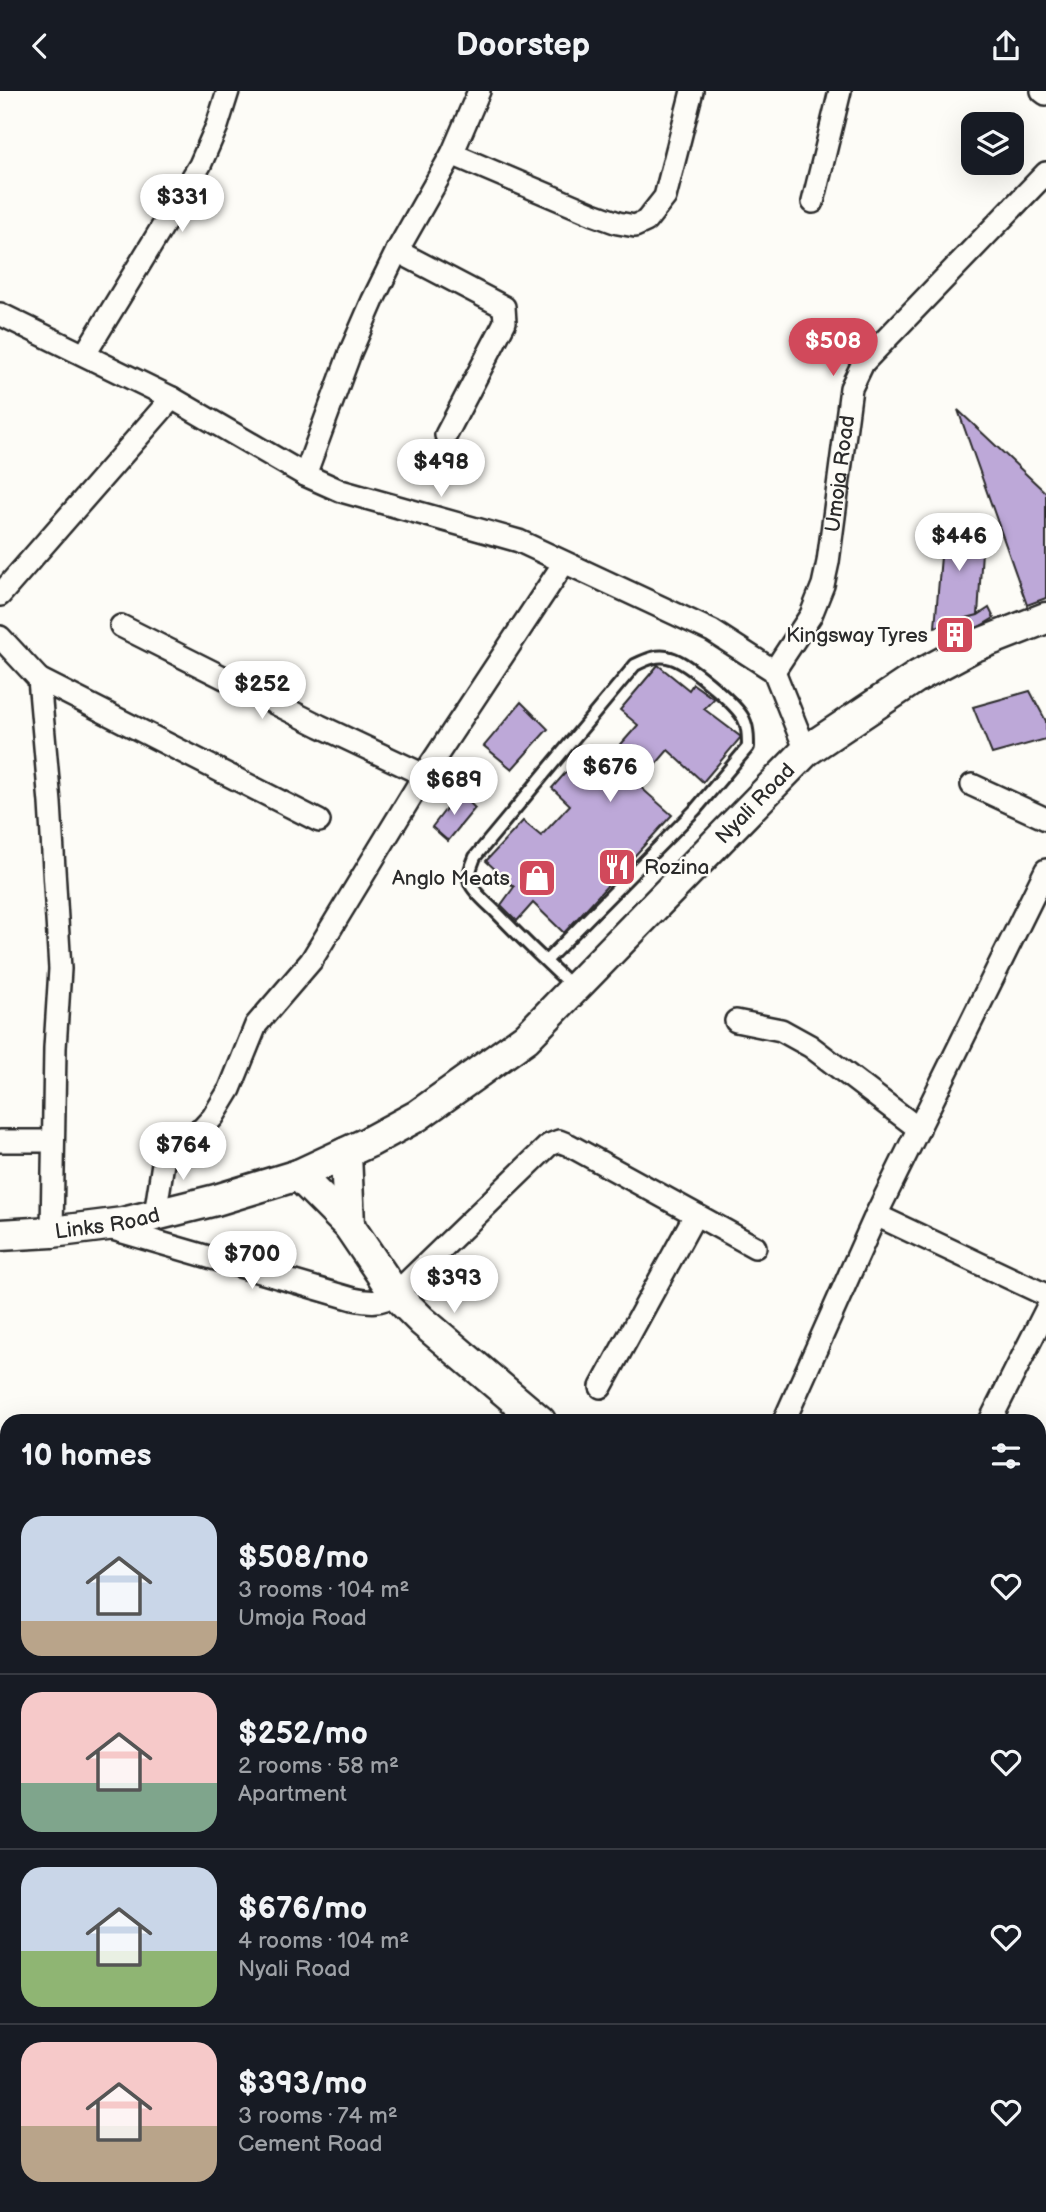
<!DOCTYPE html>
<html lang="en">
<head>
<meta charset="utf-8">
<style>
  body { margin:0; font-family:"Balsamiq Sans",sans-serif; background:#242831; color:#f1f3f6; height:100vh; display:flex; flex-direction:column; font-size:26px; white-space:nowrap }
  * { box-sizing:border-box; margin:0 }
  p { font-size:23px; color:#9ea1a6 }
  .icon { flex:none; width:38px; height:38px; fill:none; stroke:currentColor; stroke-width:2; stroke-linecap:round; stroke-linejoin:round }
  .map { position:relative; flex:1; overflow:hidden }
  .drawer { position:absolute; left:0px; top:1323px; width:1046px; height:798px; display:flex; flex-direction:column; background:#171b24; border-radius:21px 21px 0 0; box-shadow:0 7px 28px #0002 }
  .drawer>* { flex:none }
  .controls { position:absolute; left:961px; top:21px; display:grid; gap:14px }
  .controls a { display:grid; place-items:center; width:63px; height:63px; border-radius:14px; background:#171b24; box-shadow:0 7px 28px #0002; font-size:35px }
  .price { position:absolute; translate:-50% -60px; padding:0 16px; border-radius:24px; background:#fff; color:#222; font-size:23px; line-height:46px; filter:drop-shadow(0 2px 4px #0008) }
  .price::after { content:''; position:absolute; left:50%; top:42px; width:21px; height:16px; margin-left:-10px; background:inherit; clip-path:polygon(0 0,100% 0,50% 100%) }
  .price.selected { background:#d1495b; color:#fff }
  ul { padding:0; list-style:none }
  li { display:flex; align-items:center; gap:21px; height:175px; padding:0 21px }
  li+li { border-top:2px solid #363941 }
  li span { display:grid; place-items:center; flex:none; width:196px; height:140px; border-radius:21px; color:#555 }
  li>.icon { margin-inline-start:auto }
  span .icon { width:84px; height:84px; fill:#fffc; stroke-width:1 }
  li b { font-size:30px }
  h2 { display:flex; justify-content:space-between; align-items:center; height:84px; padding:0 21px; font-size:30px }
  header { display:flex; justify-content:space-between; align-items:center; height:91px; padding:0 21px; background:#171b24; font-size:32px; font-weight:800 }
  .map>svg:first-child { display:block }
</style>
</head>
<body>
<header><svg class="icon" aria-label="back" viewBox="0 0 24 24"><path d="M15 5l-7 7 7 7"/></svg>Doorstep<svg class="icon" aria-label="share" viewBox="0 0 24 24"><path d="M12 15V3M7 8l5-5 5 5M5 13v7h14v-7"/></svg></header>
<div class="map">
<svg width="1046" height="2121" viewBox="0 0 1046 2121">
  <rect width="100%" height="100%" fill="#fdfcf7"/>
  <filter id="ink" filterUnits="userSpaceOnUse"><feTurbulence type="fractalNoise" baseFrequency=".0143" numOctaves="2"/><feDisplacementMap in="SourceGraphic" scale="14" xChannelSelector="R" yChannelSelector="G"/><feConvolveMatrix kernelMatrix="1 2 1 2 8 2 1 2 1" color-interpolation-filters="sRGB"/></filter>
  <g filter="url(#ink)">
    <!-- water -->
    <path fill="#8bc0e8" stroke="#65849c" stroke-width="2" d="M0,1346L7,1350V2114H1040V1913L1046,1916V2121H0Z"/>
    <!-- building -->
    <path fill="#bda8d8" stroke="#2b2b2b" stroke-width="2" d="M958,319L1046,402V507L1027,514Z
      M944,430L974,432V444H983L978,524L935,536Z
      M989,517L994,527L947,555L943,533L978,524Z
      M658,574L689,599L693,593L714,608L704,618L741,646L703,691L668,659L638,694L672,724L564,842L533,812L517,830L501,814L514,796L486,770L523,730L541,745L570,714L552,697L590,654L607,669L638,634L620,619Z
      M1030,600L1046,630V648L992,663L973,616Z
      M521,611L548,638L512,678L484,655Z
      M459,701L475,717L448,750L432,736Z
      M1040,1372L1046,1375V1388L1040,1403Z
      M1046,1388V1421L1040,1418V1403Z
      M1040,1418L1045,1421L1046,1424V1458L1040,1455Z
      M1046,1472V1533L1042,1542L1040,1541V1485Z
      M1046,1749V1825L1040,1824V1757Z"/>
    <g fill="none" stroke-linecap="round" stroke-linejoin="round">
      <defs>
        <path id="service" d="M546,870L695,719L748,656C748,646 748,634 742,625C733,611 687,571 671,567C658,563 647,568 635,574L475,766C472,774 467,784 470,792C474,802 488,813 496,821C521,847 547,872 574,897"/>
        <g id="minor">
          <path d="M1042,0L1046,3"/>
          <path d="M452,63L593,123L618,132L635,135L646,130L665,106L692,0"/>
          <path d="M813,111L840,0"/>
          <path d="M397,160L504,216L505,231L446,344"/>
          <path d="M0,223L172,307L305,384L341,400L519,450L712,540L774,580L806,660"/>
          <path d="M85,263L200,74L217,35L228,0"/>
          <path d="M305,384L350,262L373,209L397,160L452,63L479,0"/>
          <path d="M0,504L172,307"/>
          <path d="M121,535L320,635L424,684"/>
          <path d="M0,546L39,588L50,712L60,878L55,957L52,1141"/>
          <path id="s1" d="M774,580L811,524L823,494L828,471L851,297L863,272L1046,82"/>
          <path d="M39,588L319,730"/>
          <path d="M972,694L1046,728"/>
          <path d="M736,930L781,939L810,955L919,1038"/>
          <path d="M0,1050H53"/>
          <path d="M155,1124L163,1072L168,1060L177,1051L202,1038L213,1026L230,998L256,934L311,870L429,676L564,472"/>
          <path d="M876,1124L1046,1204"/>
          <path d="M109,1137L353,1208C369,1211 381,1213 395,1203L549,1054L559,1050L569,1054L755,1156"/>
          <path d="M601,1296L695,1124"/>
          <path d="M784,1330L876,1124L1046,779"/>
          <path d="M990,1330L1046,1219"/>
        </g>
        <g id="secondary">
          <path d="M346,1062L349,1135"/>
          <path d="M298,1084L349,1135L395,1203L422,1230L540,1330"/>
          <path id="s2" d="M0,1144L52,1141L123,1132L216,1109L298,1084L369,1051L417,1025L526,947L806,660L918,585L972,556L1046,527"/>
          <path d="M1040,1557L1046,1558"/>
        </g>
      </defs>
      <!-- service casing -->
      <use href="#service" stroke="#2b2b2b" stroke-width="16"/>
      <!-- minor casing -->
      <use href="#minor" stroke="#2b2b2b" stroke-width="26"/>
      <!-- secondary casing -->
      <use href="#secondary" stroke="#2b2b2b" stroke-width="35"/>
      <!-- service -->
      <use href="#service" stroke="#fdfcf7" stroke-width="10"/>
      <!-- minor -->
      <use href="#minor" stroke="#fdfcf7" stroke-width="21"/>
      <!-- secondary -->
      <use href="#secondary" stroke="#fdfcf7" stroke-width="30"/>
    </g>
  </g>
  <!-- icons -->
  <defs>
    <symbol id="building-square" viewBox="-11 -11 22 22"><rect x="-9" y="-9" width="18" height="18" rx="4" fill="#d1495b" stroke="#fdfcf7"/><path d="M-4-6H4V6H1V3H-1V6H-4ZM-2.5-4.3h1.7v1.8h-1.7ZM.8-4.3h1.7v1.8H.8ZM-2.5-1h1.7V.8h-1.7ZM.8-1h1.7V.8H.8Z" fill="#fff"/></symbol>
    <symbol id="restaurant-square" viewBox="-11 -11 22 22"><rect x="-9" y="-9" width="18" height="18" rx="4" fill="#d1495b" stroke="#fdfcf7"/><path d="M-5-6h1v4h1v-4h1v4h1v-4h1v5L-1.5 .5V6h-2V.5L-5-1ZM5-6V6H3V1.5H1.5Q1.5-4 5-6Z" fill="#fff"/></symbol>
    <symbol id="shop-square" viewBox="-11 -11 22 22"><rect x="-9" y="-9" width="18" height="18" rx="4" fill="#d1495b" stroke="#fdfcf7"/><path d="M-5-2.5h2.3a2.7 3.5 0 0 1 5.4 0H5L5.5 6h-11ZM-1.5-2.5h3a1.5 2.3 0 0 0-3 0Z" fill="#fff"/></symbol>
  </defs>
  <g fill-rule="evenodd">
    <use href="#building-square" x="933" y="522" width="44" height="44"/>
    <use href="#restaurant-square" x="595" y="754" width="44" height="44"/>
    <use href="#shop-square" x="515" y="765" width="44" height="44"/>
  </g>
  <g text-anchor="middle" stroke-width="5" stroke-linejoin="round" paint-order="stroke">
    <!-- street labels -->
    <g font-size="21" fill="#2b2b2b" stroke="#fdfcf7">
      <text dy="7" stroke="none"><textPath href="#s1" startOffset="212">Umoja Road</textPath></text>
      <text dy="7" stroke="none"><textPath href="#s2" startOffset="900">Nyali Road</textPath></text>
      <text dy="7" stroke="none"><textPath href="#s2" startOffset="108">Links Road</textPath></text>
    </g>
    <!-- poi labels -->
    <g font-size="21" fill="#2b2b2b" stroke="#fdfcf7" text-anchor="end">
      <text x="928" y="551">Kingsway Tyres</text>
      <text x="644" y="783" text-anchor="start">Rozina</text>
      <text x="510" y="794">Anglo Meats</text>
    </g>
  </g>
</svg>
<div class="controls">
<a><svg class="icon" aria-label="layers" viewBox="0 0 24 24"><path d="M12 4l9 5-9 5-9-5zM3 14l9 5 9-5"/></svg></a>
</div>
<b class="price" style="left:182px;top:143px">$331</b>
<b class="price selected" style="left:833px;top:287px">$508</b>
<b class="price" style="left:441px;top:408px">$498</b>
<b class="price" style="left:959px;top:482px">$446</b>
<b class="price" style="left:262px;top:630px">$252</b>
<b class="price" style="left:610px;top:713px">$676</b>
<b class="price" style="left:454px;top:726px">$689</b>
<b class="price" style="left:183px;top:1091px">$764</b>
<b class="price" style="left:252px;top:1200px">$700</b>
<b class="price" style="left:454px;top:1224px">$393</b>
<section class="drawer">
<h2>10 homes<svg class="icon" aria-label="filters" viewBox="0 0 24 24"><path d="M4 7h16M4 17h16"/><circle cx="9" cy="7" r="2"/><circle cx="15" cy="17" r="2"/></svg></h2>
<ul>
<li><span style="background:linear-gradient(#c9d6e8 75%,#b9a48a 0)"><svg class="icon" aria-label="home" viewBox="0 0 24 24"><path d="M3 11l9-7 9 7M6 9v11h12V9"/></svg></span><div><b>$508/mo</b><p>3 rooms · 104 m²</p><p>Umoja Road</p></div><svg class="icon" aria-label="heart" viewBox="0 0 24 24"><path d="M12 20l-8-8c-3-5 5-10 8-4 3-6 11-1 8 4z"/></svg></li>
<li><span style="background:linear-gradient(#f6c9c9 65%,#7fa58c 0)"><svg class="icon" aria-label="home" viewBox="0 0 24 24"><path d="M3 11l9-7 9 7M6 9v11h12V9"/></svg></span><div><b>$252/mo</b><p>2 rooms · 58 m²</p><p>Apartment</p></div><svg class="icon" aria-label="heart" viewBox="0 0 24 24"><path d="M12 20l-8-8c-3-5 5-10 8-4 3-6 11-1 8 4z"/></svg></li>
<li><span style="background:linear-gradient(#c9d6e8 60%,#8fb573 0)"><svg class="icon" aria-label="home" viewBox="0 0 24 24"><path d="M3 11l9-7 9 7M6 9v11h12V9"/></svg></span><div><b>$676/mo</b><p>4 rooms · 104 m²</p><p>Nyali Road</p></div><svg class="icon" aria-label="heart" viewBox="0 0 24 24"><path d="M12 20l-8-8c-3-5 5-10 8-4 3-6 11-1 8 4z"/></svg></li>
<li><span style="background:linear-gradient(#f6c9c9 60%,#b9a48a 0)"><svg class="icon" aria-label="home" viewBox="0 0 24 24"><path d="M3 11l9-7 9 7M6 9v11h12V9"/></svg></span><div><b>$393/mo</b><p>3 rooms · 74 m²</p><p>Cement Road</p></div><svg class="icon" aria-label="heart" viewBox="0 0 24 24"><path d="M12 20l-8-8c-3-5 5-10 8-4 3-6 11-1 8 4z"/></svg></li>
</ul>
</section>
</div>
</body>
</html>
